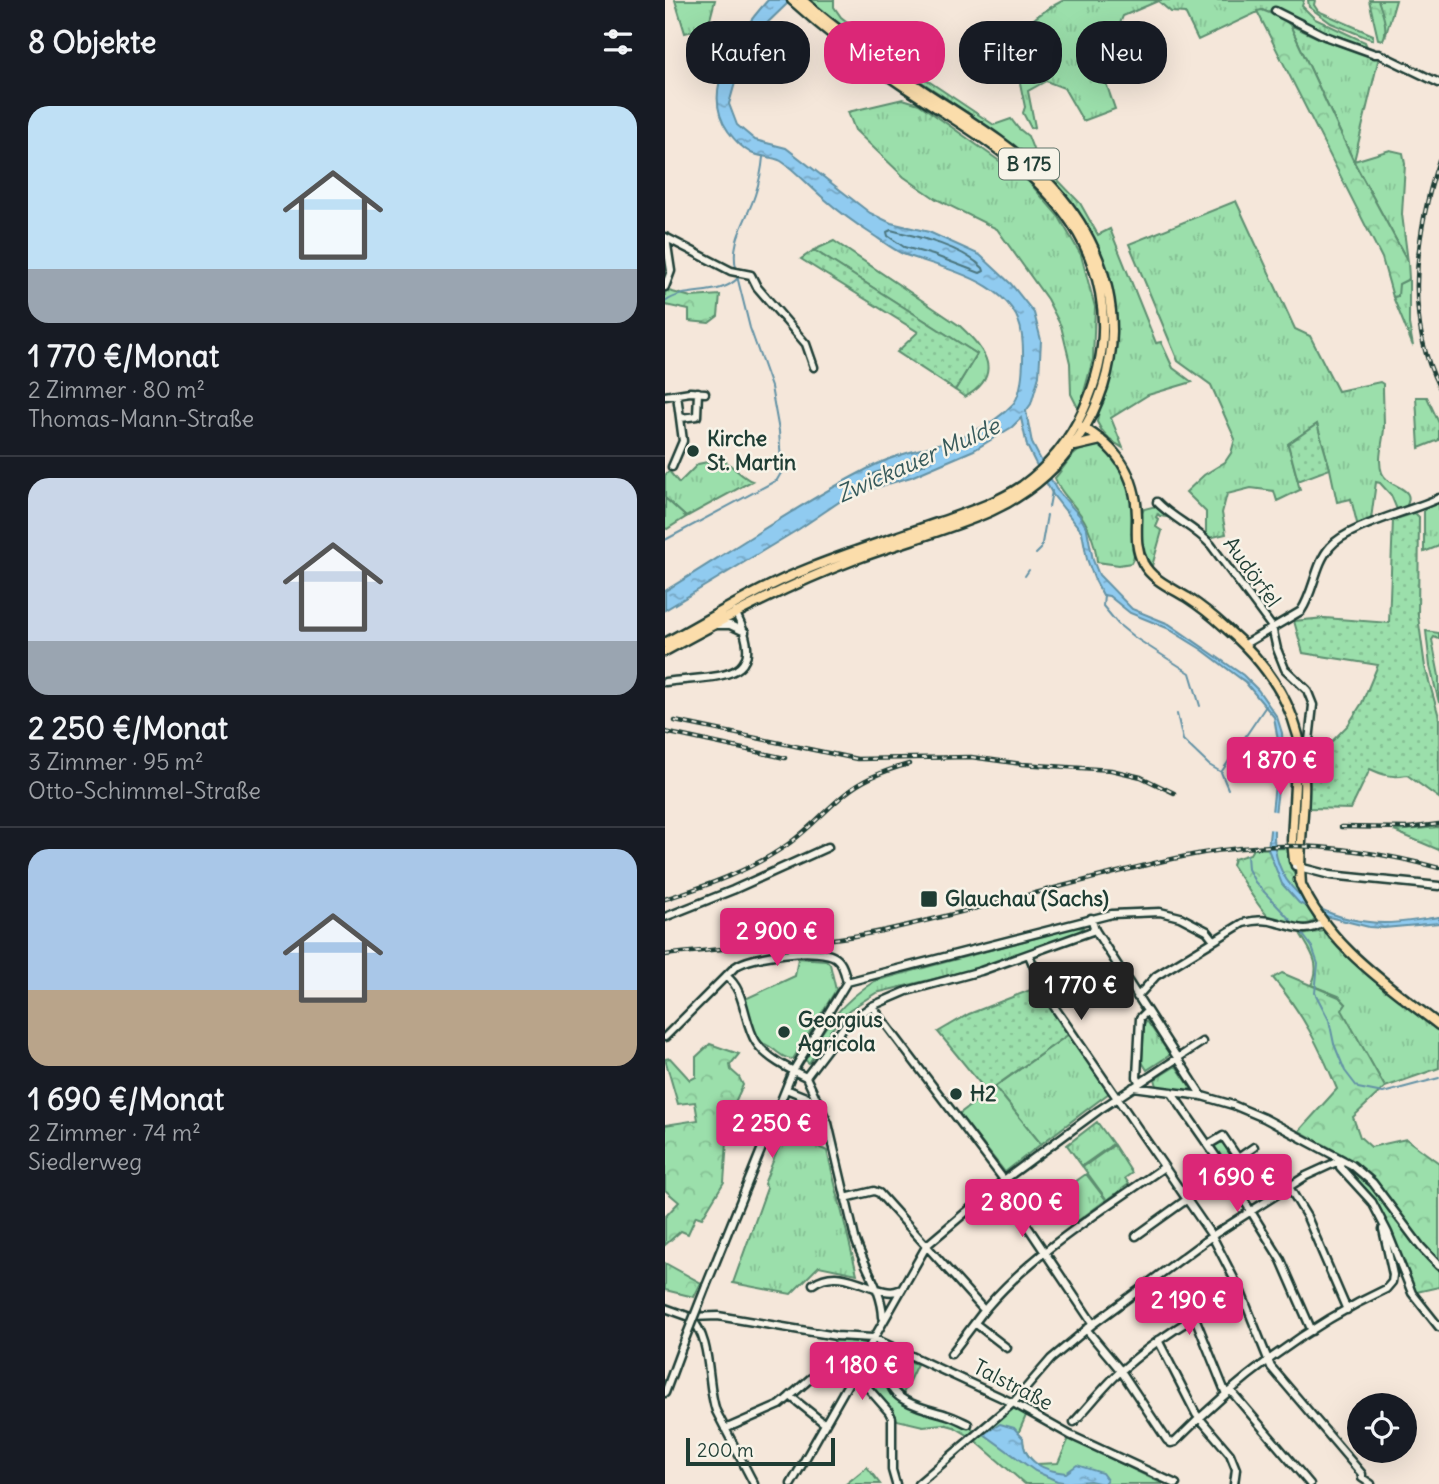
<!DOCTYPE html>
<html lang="de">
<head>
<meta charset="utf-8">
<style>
  body { margin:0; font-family:Delius,sans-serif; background:#242831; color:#f1f3f6; height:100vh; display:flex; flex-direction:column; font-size:26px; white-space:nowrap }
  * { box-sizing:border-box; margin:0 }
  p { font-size:23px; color:#9ea1a6 }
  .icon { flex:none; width:38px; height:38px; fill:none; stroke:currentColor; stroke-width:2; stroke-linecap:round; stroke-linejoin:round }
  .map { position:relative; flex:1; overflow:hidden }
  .panel { display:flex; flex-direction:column; background:#171b24; width:665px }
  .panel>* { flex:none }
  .guide { position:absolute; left:21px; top:21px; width:648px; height:63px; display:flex; gap:14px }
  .fabs { position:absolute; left:682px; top:1393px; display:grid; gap:14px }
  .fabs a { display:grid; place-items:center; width:70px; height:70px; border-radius:50%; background:#171b24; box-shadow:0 7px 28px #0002; font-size:35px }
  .scale { position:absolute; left:21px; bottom:18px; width:149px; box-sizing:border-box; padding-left:7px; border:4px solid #1f3d34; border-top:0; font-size:19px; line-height:24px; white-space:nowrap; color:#1f3d34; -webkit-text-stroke:5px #f7f3e8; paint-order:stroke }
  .price { position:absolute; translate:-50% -60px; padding:0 16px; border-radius:7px; background:#db2777; color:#fff; font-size:23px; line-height:46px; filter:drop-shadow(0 2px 4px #0008) }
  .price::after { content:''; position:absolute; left:50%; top:42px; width:21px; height:16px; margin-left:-10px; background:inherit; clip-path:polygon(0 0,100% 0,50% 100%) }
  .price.active { background:#222; color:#fff }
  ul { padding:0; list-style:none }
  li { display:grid; align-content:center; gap:14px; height:371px; padding:0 28px }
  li+li { border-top:2px solid #363941 }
  li span { display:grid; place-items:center; height:217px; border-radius:21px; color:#555 }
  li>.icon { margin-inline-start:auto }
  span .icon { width:126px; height:126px; fill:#fffc; stroke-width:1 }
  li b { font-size:30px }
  h2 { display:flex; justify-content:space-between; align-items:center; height:84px; padding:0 28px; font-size:30px }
  .chip { padding:0 24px; border-radius:28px; background:#171b24; box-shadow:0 7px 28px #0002; font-size:24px; line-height:63px }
  .chip.active { background:#db2777; color:#fff }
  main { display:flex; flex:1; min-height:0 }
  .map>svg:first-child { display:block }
</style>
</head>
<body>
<main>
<section class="panel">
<h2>8 Objekte<svg class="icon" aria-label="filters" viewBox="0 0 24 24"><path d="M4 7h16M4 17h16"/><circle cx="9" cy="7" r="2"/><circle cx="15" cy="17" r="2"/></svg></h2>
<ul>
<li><span style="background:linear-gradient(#bfe0f5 75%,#9aa5b1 0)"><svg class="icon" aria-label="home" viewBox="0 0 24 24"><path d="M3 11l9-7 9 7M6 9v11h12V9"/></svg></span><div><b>1 770 €/Monat</b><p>2 Zimmer · 80 m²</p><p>Thomas-Mann-Straße</p></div></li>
<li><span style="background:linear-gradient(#c9d6e8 75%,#9aa5b1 0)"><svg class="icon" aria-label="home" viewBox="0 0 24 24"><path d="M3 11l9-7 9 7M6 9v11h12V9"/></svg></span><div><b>2 250 €/Monat</b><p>3 Zimmer · 95 m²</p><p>Otto-Schimmel-Straße</p></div></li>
<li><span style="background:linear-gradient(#a9c7e8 65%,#b9a48a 0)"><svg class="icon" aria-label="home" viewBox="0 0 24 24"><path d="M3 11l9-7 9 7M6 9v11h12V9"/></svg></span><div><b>1 690 €/Monat</b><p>2 Zimmer · 74 m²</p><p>Siedlerweg</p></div></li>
</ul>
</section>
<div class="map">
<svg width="774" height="1484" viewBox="0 0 774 1484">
  <defs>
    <pattern id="grass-tufts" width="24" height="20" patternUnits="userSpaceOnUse" patternTransform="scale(1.75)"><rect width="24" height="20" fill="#9bdfab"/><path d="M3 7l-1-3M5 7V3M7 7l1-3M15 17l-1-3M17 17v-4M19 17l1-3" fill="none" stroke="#85c094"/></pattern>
    <pattern id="forest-crowns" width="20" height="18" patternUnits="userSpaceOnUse" patternTransform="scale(1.75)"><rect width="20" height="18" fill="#9bdfab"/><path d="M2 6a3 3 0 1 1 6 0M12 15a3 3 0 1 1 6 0" fill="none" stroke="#85c094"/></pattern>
    <pattern id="garden-dots" width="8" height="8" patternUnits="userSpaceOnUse" patternTransform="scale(1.75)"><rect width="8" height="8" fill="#9bdfab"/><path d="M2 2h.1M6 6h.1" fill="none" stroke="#85c094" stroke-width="1.8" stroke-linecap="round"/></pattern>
    <pattern id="water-ripples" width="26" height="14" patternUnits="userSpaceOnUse" patternTransform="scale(1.75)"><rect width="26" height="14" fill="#90cbf0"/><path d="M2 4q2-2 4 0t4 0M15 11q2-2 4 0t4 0" fill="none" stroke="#75a6c3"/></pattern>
  </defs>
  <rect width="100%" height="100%" fill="#f5e7da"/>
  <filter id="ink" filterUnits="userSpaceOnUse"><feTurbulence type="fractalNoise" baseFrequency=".0143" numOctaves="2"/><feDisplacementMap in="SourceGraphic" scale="14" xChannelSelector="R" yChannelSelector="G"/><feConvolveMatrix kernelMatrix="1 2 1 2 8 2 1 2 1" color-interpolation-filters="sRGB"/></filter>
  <g filter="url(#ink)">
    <!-- grass -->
    <path fill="url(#grass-tufts)" stroke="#5d8e70" stroke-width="2" d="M10,0H50L43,27L20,33Z
      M144,0H169V7L176,17L226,56L329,125L346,119L353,128L363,136L371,157L415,203L433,235L445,229L491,343L496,342L508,368L527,382L483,395L446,418L458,448C447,442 437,433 432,422C433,410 439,398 443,387C449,367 452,344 451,324C445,203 351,145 261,85C220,58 181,31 144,0Z
      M399,0H639L637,6L650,19L700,42L703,49L660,33L621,12L617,18L597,10L533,40L520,13L506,12L493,1L458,16L450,36L458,74L440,80L450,109L418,121L399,88L381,81L363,91L370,127L366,128L358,113L360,107C348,48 339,31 399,0Z
      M643,0H650L649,5L653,11L708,35V40L666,23L644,7Z
      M713,0H731L721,34Z
      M625,25L658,40L708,57H714L689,161L725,150L738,153L740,164L737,214L743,262L689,162Z
      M238,99L254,104L364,182L394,217L416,255L430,307L428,359L414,410L406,394L405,363L396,326L382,299L332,229L271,199L239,177L190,130L183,112Z
      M571,201L630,329L645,336L673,391L715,382L718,384C718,399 719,414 719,429C718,442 712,460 717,473C724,490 754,485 740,509L733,512L726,495L715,483L711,482L706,519L709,520L693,527L686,499L672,502L665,469L652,424L623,444L635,490L612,501L609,491L586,488L562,494L557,513L561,534L544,538L541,534V512L521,492L539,475L560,462L566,453L570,439L546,385L513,361L464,244Z
      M169,241L295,326C321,350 339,375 300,397L290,390L312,354L149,250Z
      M744,279V324L748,346L728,297L733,296V284Z
      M751,397H762L774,423V440L754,448Z
      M430,444C450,451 463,477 467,497C469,510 466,524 467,537C468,547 472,554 466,563L454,565L432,562C431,545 423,523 412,510C404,499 394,491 390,478C404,462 405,451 430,444Z
      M57,459C67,465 78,478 87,481L21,517L0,498V475L4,471L14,483L33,464Z
      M774,501V546L759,552V510Z
      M491,506L502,517L495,516L493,514L491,517L494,520L491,527L497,531L487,566C476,551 469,527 479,509Z
      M411,927L418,928L419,931L318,967L211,993L184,1010L165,1031L144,1063L140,1060C158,1028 178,1000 210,981Z
      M659,931L696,968L774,1029V1068L720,1087L676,1010L681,1004L674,996L646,985C657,965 646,952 636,935Z
      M482,1021L505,1055L482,1070L477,1062L479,1025Z
      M404,1034L444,1093L376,1144L330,1087Z
      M511,1066L526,1088L523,1092L492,1086L490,1079Z
      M432,1122L448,1144L417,1166L402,1145Z
      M120,1131L162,1151L192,1274L154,1266L126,1294L68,1283L102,1188L99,1184Z
      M449,1145L467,1173L460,1178L464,1184L442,1200L418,1167Z
      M421,1174L441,1200L410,1223L391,1198L393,1194Z"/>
    <!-- forest -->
    <path fill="url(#forest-crowns)" stroke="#5d8e70" stroke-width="2" d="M704,0H713C717,12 724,28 718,40L713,39Z
      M597,10L617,18L625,25L689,162L743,262L744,279L734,284L733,296L728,297L717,258L592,11Z
      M0,290L26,297L55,295L53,316L44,323L24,321V310L0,305Z
      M761,631L774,633V639L769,637L767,640L774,676V703L765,666Z
      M774,827V850L729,831Z
      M625,848V864L650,920C641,929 613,924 603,916C594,909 575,876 567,865L569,859L585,854L588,849Z
      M617,973L674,997L681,1004L677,1010L720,1087L688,1117L695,1137L706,1147L741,1139L774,1163V1287L747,1293L707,1202L675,1167L680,1156L634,1131L672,1089C655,1048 637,1012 608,978Z
      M45,1044L74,1054L65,1065L66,1070L74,1077L78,1085L64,1115L59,1182L37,1218L31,1216L23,1234L16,1231L0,1245V1217L14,1202L0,1190V1125L33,1120L30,1102L13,1104L0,1059L5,1058L25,1080L31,1077V1057Z
      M0,1263L36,1283L29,1297L0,1290Z"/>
    <!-- park -->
    <path fill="#9bdfab" stroke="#5d8e70" stroke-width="2" d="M0,498L21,517L2,529L0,528Z
      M133,958L161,960L165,964L171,990L128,1059C114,1059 107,1043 93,1042L78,1000L130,976Z
      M330,1087L376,1144L340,1172L294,1114Z
      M558,1138L571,1157L559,1165L546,1146Z
      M168,1339L199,1343L184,1375Z
      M209,1349L252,1364L236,1398L303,1424L311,1432L348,1403L363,1411L353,1434L358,1438C358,1450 362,1455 371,1464L393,1463L404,1438L498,1484H360L306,1437L289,1427L278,1424L258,1426L232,1420L225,1407L199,1376L201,1364Z
      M202,1467L215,1484H181Z"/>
    <!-- garden -->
    <path fill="url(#garden-dots)" stroke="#5d8e70" stroke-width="2" d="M149,250L312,354L290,390L232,352L253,332L136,259Z
      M652,424L665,469L633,481L623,444Z
      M750,513L754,517L753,616L760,667L774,717V798L742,775C727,778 718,775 705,769L686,809L643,808L645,764L683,725L697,703L713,665L638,653L629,621L660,618L724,623L728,520Z
      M373,987L404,1034L322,1092L273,1032L304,1014Z"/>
    <!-- water -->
    <path fill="url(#water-ripples)" stroke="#6392a5" stroke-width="2" d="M103,0H126L92,33L77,58L64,104L72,125L90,140L121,148L205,213L226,223L264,232L315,255L346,284L369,313L376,340L374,376L366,404L361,411L367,443L391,489L415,516L422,529L428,560L434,575L467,609L504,624L578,675L593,690L612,717L617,733L618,747C617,777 608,808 609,838C611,892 655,917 704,922C727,925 751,920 774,917V923L719,928L704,927L660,916L634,903L617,884L603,849L614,747L609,717L580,682L536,649L502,628L465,613L444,596L438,595L429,578L422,559L417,532L388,495L370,462L362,446L356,418L347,427L309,450L246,477L183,496L134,529L0,610V591C67,550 134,504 204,468C251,443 309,446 348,404C359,392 359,352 357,336C352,282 279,269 238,254C229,250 220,243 211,237C192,225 173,211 156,196C143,185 130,170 116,161C107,156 95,157 86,153C77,148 68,138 63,131C33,89 75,31 103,0Z
      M335,1424L349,1428L358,1438C358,1462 380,1471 401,1473L412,1465L437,1473L442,1480L438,1484L425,1481L403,1483L392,1481L370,1471L319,1434Z"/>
    <!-- pier -->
    <path fill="#f5e7da" d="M603,810L615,812L613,830L601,829Z"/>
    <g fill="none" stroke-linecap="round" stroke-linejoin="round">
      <!-- shore -->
      <path stroke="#4c767f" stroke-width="2" d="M226,230C255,237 297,247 318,268L319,271L315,273L268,255L239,247L223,236L222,232Z
        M257,458L261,459L260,464L208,482L204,480V476L210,473Z"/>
      <!-- stream -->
      <path stroke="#6392a5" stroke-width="2" d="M71,268C65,240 82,220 90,195C94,183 97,169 98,157
        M0,302C20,286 54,298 73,278
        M384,507L387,491
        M0,540L112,480L116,473V463L114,431L106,387L85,328L72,276
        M371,554L376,549L382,515
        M360,576L364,570
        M439,595L438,606L453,624L469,637L525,673L535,706
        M512,714L518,740L544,765L556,772L563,789
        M557,771L601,706
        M582,855L583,869L590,882L630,925
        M636,932L647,947L653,964L650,993L664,1020L669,1044L680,1071L693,1088L718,1093L774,1078"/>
      <defs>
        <path id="minor" d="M610,11L660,36L710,54H714L774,83
          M0,237L66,271L86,275L92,287L141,344L149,367
          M0,287L6,271L1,238
          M0,396L25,392L40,393
          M16,418L32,416L33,392
          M7,467L18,441L12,395
          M492,502C508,519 530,527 546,545L607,627L612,649L620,669L642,690L648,705L643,750L637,753
          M51,625H65L80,632
          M580,644L636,611C649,592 650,564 665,547C682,526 747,511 774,498
          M0,682C51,675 108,684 70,612
          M630,866L665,875L774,886
          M0,917L68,890L163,847
          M426,918L430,930L537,1096
          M364,955L377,986L390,1008L547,1236L576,1292L606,1367L697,1474V1478L706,1484
          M61,976C81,990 78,1022 91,1042C101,1058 124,1069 141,1077L163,1123L190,1238C198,1265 217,1289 218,1317
          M182,982L447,914L495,912L515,917L542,931L549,940
          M472,997L491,976L578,923C589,920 602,919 613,923C631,927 641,934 658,923
          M207,1006L339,1180
          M0,1037L70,967C85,955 157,946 171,958C178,963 180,974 182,982
          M141,1077L181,1024L207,1006L242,991L316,971L430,930
          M474,1082L472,1077L475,1018L482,1011
          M468,1087L537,1096L568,1105L599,1118L687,1165L708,1183L756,1247L774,1266
          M121,1089L148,1100L151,1098
          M506,1092L559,1168L616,1260L647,1331
          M543,1145L558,1136L573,1158
          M559,1168L589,1147
          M334,1184L428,1324
          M624,1187L642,1217L682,1310
          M180,1198L209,1191L214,1193L319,1310
          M471,1236L521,1200
          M148,1284C179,1262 214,1300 234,1290
          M41,1286L128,1071L182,982
          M0,1308L25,1317L53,1316L171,1336L208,1338L348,1403L405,1435L511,1484
          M529,1315L561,1394
          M25,1317C48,1340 41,1382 51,1411L89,1484
          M311,1324L342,1348
          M421,1329L456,1371L502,1440L506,1443L510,1442C570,1381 643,1325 721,1289L727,1282L728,1275L718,1229
          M493,1340L531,1414L565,1454L571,1469L569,1484
          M240,1353C236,1360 228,1369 226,1377C220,1402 267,1410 282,1415C289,1417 296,1421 303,1424
          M286,1354C298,1339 310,1322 322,1307C371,1250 438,1210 499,1167
          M189,1372L224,1412L227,1418V1470L231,1484
          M566,1391L645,1484
          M0,1393L17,1347
          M125,1396L160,1424
          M409,1422C425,1405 440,1385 457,1370C494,1337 533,1313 576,1292
          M60,1429L115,1405L146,1378L157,1375L186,1378
          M126,1484L262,1245L339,1180L434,1110L537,1042
          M253,1484L348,1403L386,1359L428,1324L547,1236L641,1176L676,1160L675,1167L707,1202L723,1233L747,1293L774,1327"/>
        <path id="major" d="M415,426C451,446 471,474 472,516C472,533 470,547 478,563C487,580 507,588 523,598C537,607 549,617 561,628C613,673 642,725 639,795C638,826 633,854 636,885
          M410,446L436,440
          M0,643C48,617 94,588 145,568C188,551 232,537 275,522C303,512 332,503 357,486C385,466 405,440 419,409C455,331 439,251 380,190C340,148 288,119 240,87C200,61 162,32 127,0
          M0,651C62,617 125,584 191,559C236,542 283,530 326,511C397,479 446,409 447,331C447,273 421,221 381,180C347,146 305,121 265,95C221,66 177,35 137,0
          M629,861L627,840L632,748
          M634,880C662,945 720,983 774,1025"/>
      </defs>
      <!-- minor casing -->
      <use href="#minor" stroke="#1f3d34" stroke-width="11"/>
      <!-- major casing -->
      <use href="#major" stroke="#1f3d34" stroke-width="13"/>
      <!-- minor -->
      <use href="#minor" stroke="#f7f3e8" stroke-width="6"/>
      <!-- major -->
      <use href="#major" stroke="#fbddab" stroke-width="8"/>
      <defs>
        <path id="rail" d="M774,160C751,232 739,317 774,387
          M10,721L192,759L306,757L357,764L446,770L476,777L509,793
          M0,732L120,758
          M676,827L743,828L774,824
          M0,899C41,886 84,871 119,847C142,832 159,811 180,794C199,778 221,770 244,764
          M0,955C72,945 145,946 217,931C289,915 361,895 433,877C485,864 536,850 590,847C653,843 714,852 774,868"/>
      </defs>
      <!-- rail casing -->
      <use href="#rail" stroke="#1f3d34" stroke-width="4.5"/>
      <!-- rail -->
      <use href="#rail" stroke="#f7f3e8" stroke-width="2" stroke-dasharray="5" stroke-linecap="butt"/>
      <defs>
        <path id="minor-bridge" d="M17,1347L41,1286"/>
      </defs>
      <!-- minor-bridge casing -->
      <use href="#minor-bridge" stroke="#1f3d34" stroke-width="11" stroke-linecap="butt"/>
      <!-- minor-bridge -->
      <use href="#minor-bridge" stroke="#f7f3e8" stroke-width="6"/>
    </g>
  </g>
  <!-- markers -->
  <g fill="#1f3d34" stroke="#f7f3e8" stroke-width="2.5">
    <circle cx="28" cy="451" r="7"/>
    <rect x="255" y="890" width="18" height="18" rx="3.5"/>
    <circle cx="119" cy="1032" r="7"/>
    <circle cx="291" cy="1094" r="7"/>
  </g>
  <g text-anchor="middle" stroke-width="5" stroke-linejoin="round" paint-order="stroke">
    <!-- shield labels -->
    <rect fill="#f7f3e8" stroke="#60746a" stroke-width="2" x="334" y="148.5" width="60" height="31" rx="5"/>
    <g font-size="19" font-weight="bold" fill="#1f3d34">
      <text x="364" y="171">B 175</text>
    </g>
    <!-- poi labels -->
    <g font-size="21" font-weight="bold" fill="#1f3d34" stroke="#f7f3e8" text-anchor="start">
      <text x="42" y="446">Kirche<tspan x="42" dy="24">St. Martin</tspan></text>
      <text x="280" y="906">Glauchau (Sachs)</text>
      <text x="133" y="1027">Georgius<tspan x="133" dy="24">Agricola</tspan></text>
      <text x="305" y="1101">H2</text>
    </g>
    <!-- street labels -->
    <g font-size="21" fill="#1f3d34" stroke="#f7f3e8">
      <text transform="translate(587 572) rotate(54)" y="7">Audörfel</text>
      <text transform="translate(348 1385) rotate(27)" y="7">Talstraße</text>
    </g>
    <!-- water labels -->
    <g font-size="23" font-style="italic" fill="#36595a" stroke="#f7f3e8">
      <text transform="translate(253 460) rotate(-24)" y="8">Zwickauer Mulde</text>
    </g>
  </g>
</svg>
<div class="fabs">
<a><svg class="icon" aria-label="locate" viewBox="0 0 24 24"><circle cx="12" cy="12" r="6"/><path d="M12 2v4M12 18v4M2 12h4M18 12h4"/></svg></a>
</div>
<div class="scale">200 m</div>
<b class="price" style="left:615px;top:797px">1 870 €</b>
<b class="price" style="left:112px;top:968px">2 900 €</b>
<b class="price active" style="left:416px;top:1022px">1 770 €</b>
<b class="price" style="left:107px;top:1160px">2 250 €</b>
<b class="price" style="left:572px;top:1214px">1 690 €</b>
<b class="price" style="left:357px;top:1239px">2 800 €</b>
<b class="price" style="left:524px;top:1337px">2 190 €</b>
<b class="price" style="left:197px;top:1402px">1 180 €</b>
<div class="guide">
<a class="chip">Kaufen</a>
<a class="chip active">Mieten</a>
<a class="chip">Filter</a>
<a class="chip">Neu</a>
</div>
</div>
</main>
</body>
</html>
